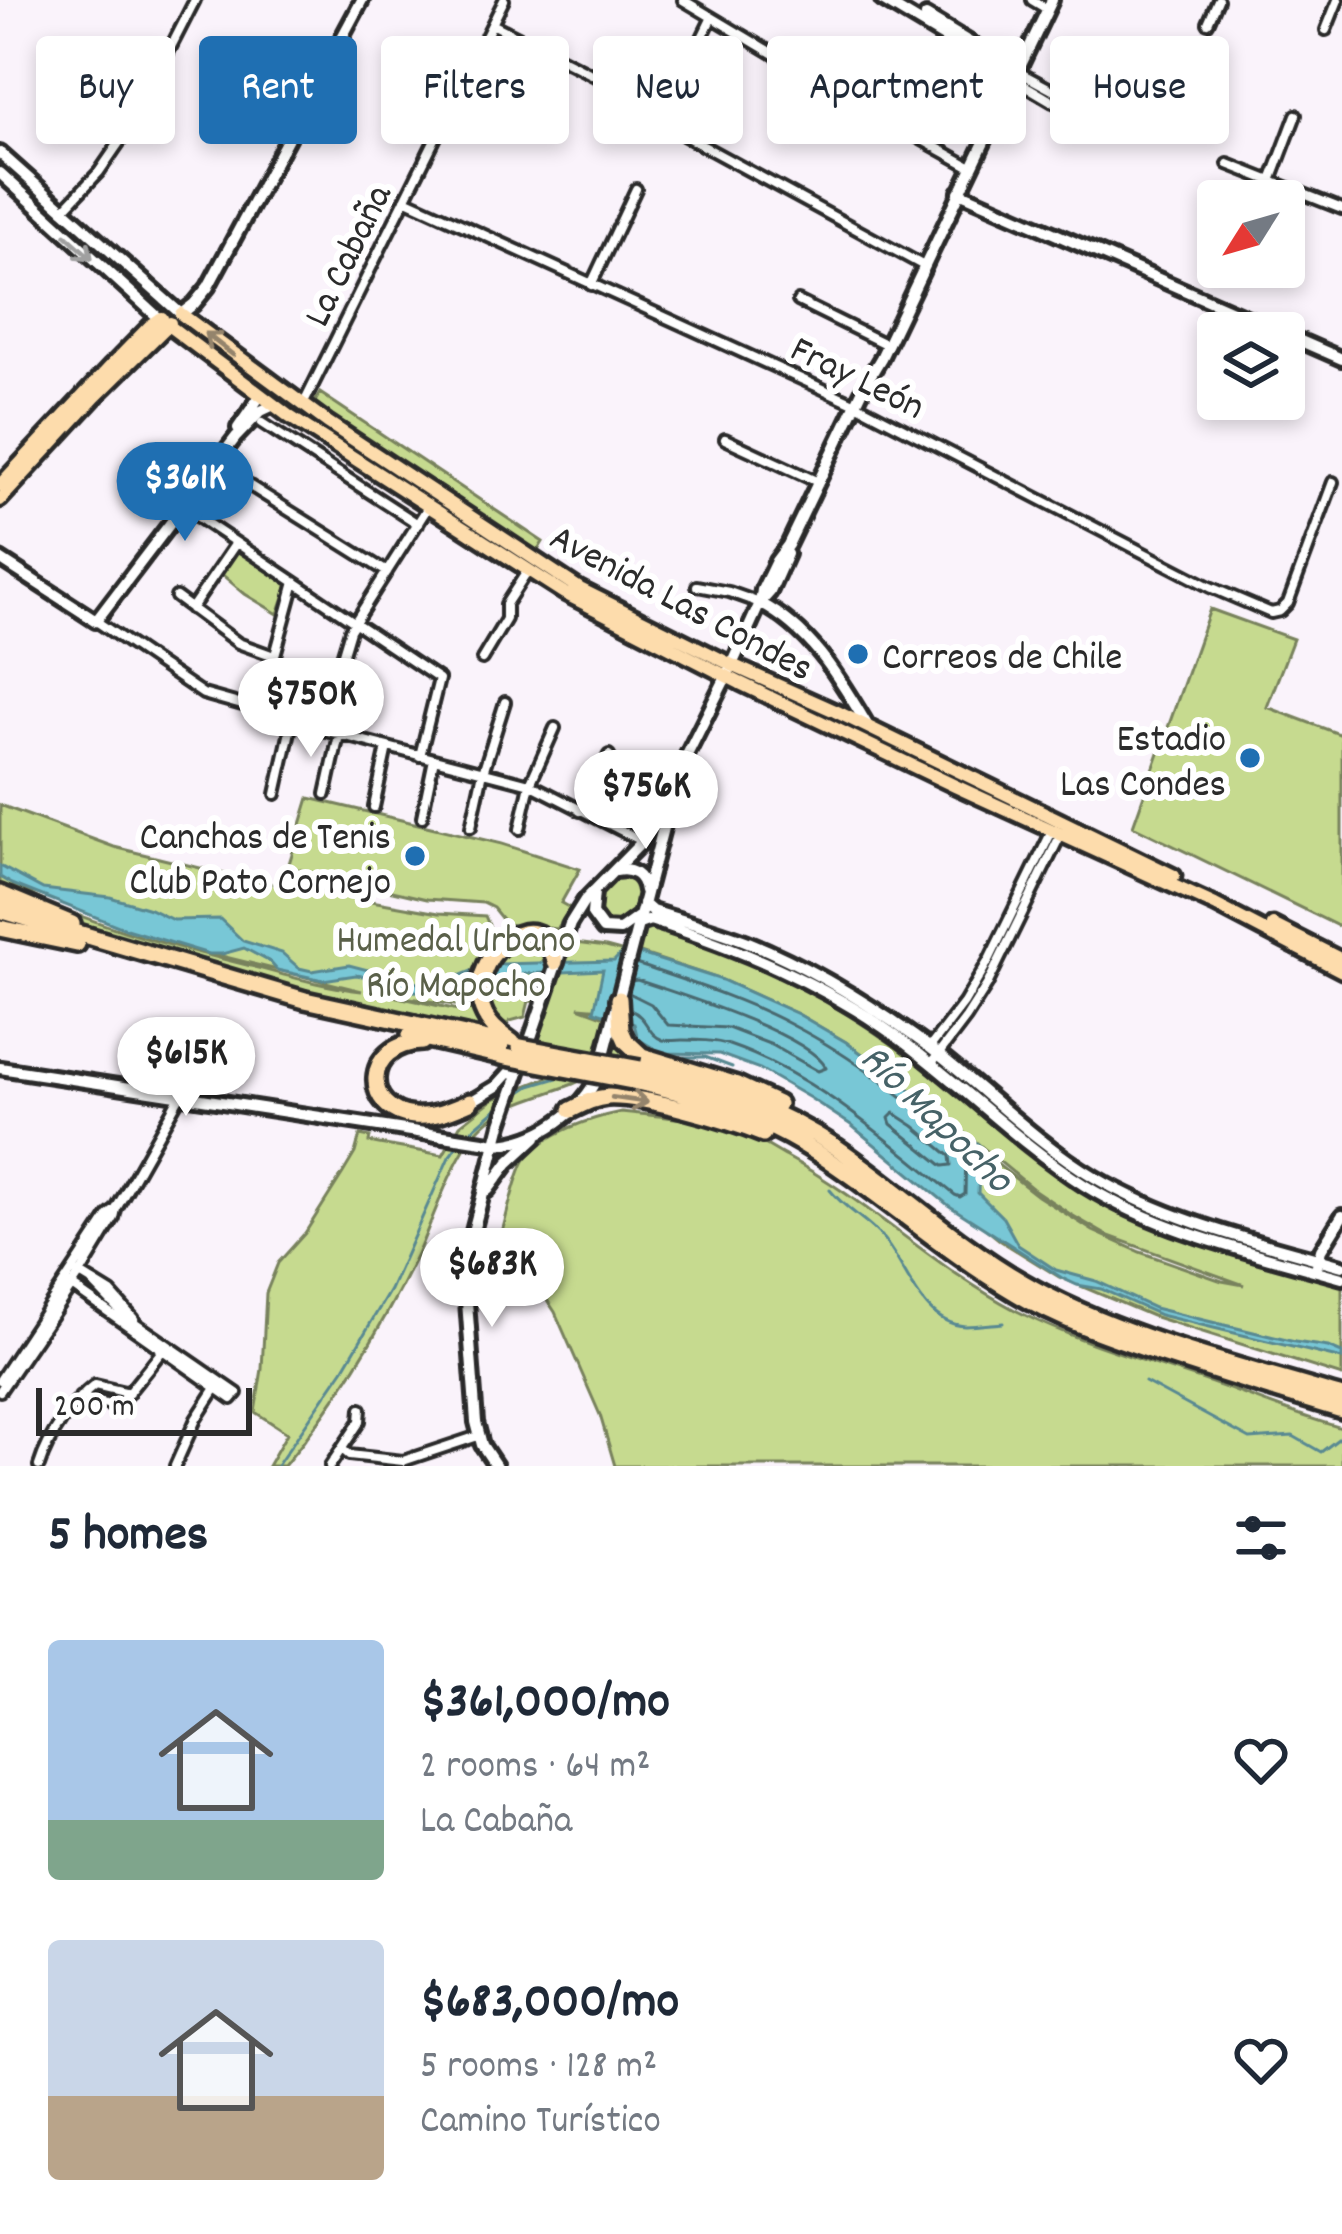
<!DOCTYPE html>
<html lang="en">
<head>
<meta charset="utf-8">
<style>
  body { margin:0; font-family:Dekko,sans-serif; background:#f6f6f7; color:#1f2937; height:100vh; display:flex; flex-direction:column; font-size:45px; white-space:nowrap }
  * { box-sizing:border-box; margin:0 }
  p { font-size:39px; color:#747a83 }
  .icon { flex:none; width:66px; height:66px; fill:none; stroke:currentColor; stroke-width:2; stroke-linecap:round; stroke-linejoin:round }
  .map { position:relative; height:1466px; overflow:hidden }
  .panel { display:flex; flex-direction:column; background:#fff; flex:1 }
  .panel>* { flex:none }
  .guide { position:absolute; left:36px; top:36px; width:1272px; height:108px; display:flex; gap:24px }
  .needle { width:78px; rotate:233deg }
  .fabs { position:absolute; left:1197px; top:180px; display:grid; gap:24px }
  .fabs a { display:grid; place-items:center; width:108px; height:108px; border-radius:12px; background:#fff; box-shadow:0 6px 18px #0003; font-size:60px }
  .scale { position:absolute; left:36px; bottom:30px; width:216px; box-sizing:border-box; padding-left:12px; border:6px solid #2b2b2b; border-top:0; font-size:33px; line-height:42px; white-space:nowrap; color:#2b2b2b; -webkit-text-stroke:9px #fff; paint-order:stroke }
  .price { position:absolute; translate:-50% -102px; padding:0 27px; border-radius:42px; background:#fff; color:#222; font-size:39px; line-height:78px; filter:drop-shadow(0 3px 6px #0008) }
  .price::after { content:''; position:absolute; left:50%; top:72px; width:36px; height:27px; margin-left:-18px; background:inherit; clip-path:polygon(0 0,100% 0,50% 100%) }
  .price.active { background:#1f6fb2; color:#fff }
  ul { padding:0; list-style:none }
  li { display:flex; align-items:center; gap:36px; height:300px; padding:0 48px }
  li span { display:grid; place-items:center; flex:none; width:336px; height:240px; border-radius:12px; color:#555 }
  li>.icon { margin-inline-start:auto }
  span .icon { width:144px; height:144px; fill:#fffc; stroke-width:1 }
  li b { font-size:51px }
  h2 { display:flex; justify-content:space-between; align-items:center; height:144px; padding:0 48px; font-size:51px }
  .tag { padding:0 42px; border-radius:12px; background:#fff; box-shadow:0 6px 18px #0003; font-size:42px; line-height:108px }
  .tag.active { background:#1f6fb2; color:#fff }
  .map>svg:first-child { display:block }
</style>
</head>
<body>
<div class="map">
<svg width="1342" height="1466" viewBox="0 0 1342 1466">
  <rect width="100%" height="100%" fill="#faf3fb"/>
  <filter id="ink" filterUnits="userSpaceOnUse"><feTurbulence type="fractalNoise" baseFrequency=".00833" numOctaves="2"/><feDisplacementMap in="SourceGraphic" scale="24" xChannelSelector="R" yChannelSelector="G"/><feConvolveMatrix kernelMatrix="1 2 1 2 8 2 1 2 1" color-interpolation-filters="sRGB"/></filter>
  <g filter="url(#ink)">
    <!-- green -->
    <path fill="#c6da8f" stroke="#78825d" stroke-width="3" fill-rule="evenodd" d="M320,393L543,542L537,552L312,407Z
      M237,549L288,585L278,614L245,594L220,573Z
      M1210,609L1293,639L1267,707L1342,735V928L1133,826Z
      M309,798L502,844L580,869L561,903L570,908L557,929L506,924L493,908L483,903L427,899L288,867Z
      M0,805L114,847L241,878L439,913L485,916L492,932L503,938L552,940L606,947L639,956L975,1147L1038,1196L1093,1231L1140,1252L1222,1281L1244,1285L1106,1235L1070,1214L1033,1189L931,1105L846,1042L798,1014L722,980L637,952L641,931L646,925C741,953 828,996 908,1056C964,1098 1014,1150 1075,1186C1157,1235 1251,1256 1342,1283V1376L1152,1316L1059,1277L1001,1241L847,1118L750,1061L712,1049L662,1047L637,1055L641,1060L631,1057C612,1066 593,1076 573,1084C543,1096 505,1103 482,1126C454,1153 433,1220 416,1257C380,1331 337,1402 284,1466H268L287,1433L255,1412L262,1369L266,1293L278,1263L305,1233L343,1173L355,1153L360,1135L370,1137L369,1142L379,1144L443,1155L460,1125L493,1099L605,1055L614,1049L618,1036L632,1039L637,1035L638,1024L602,1009L579,1007L606,1017L598,1053L538,1040L551,1003L529,1001L525,1017L510,1021L504,1029L487,1005L490,1002L474,1008L384,994L458,1010H477L482,1025L480,1032C349,1003 221,971 94,928C62,917 32,902 0,890ZM12,885L197,950L362,991C323,987 282,974 243,964C170,946 77,921 12,885Z
      M624,874H630L639,885C635,905 634,922 611,927C597,921 597,916 596,902L617,876Z
      M621,1112C663,1117 708,1119 747,1135C761,1141 774,1150 787,1157C868,1201 934,1267 1015,1310C1077,1342 1146,1361 1212,1383C1256,1398 1297,1416 1342,1428V1466H615L600,1415L555,1312L502,1232C507,1215 517,1169 526,1158C546,1132 592,1118 621,1112Z"/>
    <!-- water -->
    <path fill="#78c7d6" stroke="#598992" stroke-width="3" d="M0,866L43,889L110,897L150,909L173,920L220,919L243,941L282,953L299,968L312,971L349,965L425,985L442,983L479,968L500,964L614,961L625,949L722,980L798,1014L846,1042L931,1105L980,1146L978,1193L1003,1218L1018,1245L1056,1270L1096,1281L1154,1308L1295,1342L1328,1347L1342,1353V1359L1160,1315L1101,1289L1077,1285L1062,1278L948,1205L851,1125L810,1098L760,1069L719,1054L662,1053L638,1039L634,1024L594,1011L603,970L523,974L453,994H444L414,991L381,979L356,975L323,980L277,970L270,962L244,948L222,954H209L126,929L12,884L0,877Z"/>
    <g fill="none" stroke-linecap="round" stroke-linejoin="round">
      <!-- shore -->
      <path stroke="#4a696f" stroke-width="3" d="M629,993L651,1004L668,1025L728,1028L772,1045L818,1071L826,1068C810,1035 676,993 637,980L632,981
        M630,1010C648,1017 647,1035 663,1040C667,1041 679,1040 682,1040C697,1040 715,1040 729,1045C816,1075 884,1138 955,1195L960,1197L965,1194L966,1149C912,1104 855,1057 792,1025C743,999 689,982 636,964
        M894,1113L914,1126L950,1156L951,1165L943,1166L891,1124L889,1118Z"/>
      <!-- stream -->
      <path stroke="#598992" stroke-width="3" d="M673,1057H705L732,1067
        M515,1096L530,1086L567,1075
        M464,1137L502,1104
        M830,1190C844,1208 864,1218 879,1234C907,1263 919,1323 965,1326C977,1326 991,1324 1003,1323
        M1145,1382L1250,1439L1293,1436L1321,1452L1342,1436
        M277,1466L343,1370L390,1290L449,1157L458,1145"/>
      <defs>
        <path id="street" d="M683,0L849,99L971,167
          M1032,0L1047,9
          M1208,23L1218,0
          M492,24L637,97L685,136L924,266
          M1326,30L1338,0
          M1017,71L1071,100L1106,113
          M1014,79L1053,102L1102,123L1133,53
          M663,118L711,19
          M1228,164L1342,209
          M1271,181L1296,115
          M405,199L856,404L1210,587L1271,613L1280,611L1288,603L1333,482
          M63,210L99,172L130,127L195,0
          M591,285L636,189
          M798,301L887,345
          M303,405L504,0
          M262,423L418,524
          M725,439L818,482
          M215,464L387,572
          M183,507L439,679L420,756
          M697,586L729,592L760,603
          M176,597L238,643L274,656
          M191,609L236,543
          M96,621L203,694L278,715L292,722L530,784L642,841
          M482,659L506,619V604L528,570
          M260,710L295,582
          M320,730L350,630L428,507
          M276,794L292,722
          M326,794L339,735
          M374,807L387,747
          M580,811L609,755
          M422,817L434,759
          M471,827L483,772L505,702
          M520,829L530,784L555,728
          M930,1047L964,1003L989,960L1052,831
          M931,1064L966,1018L987,985L1061,834
          M77,1272L111,1293L134,1319
          M66,1282L232,1399L237,1393L124,1315L92,1282
          M0,1380L109,1215L116,1209
          M0,1391L80,1274L114,1218L116,1209L180,1096
          M80,1397L117,1407L162,1351
          M342,1449L349,1455L403,1461L478,1436
          M39,1466C48,1437 71,1403 95,1385L129,1393
          M175,1466L196,1419L216,1388
          M330,1466L360,1421L361,1409"/>
        <path id="secondary" d="M882,0L1014,79
          M926,16L1017,71
          M0,153L181,314L194,304L208,287L362,0
          M0,173L160,319
          M959,192L1342,359
          M238,428L260,396
          M0,559L96,621L236,437L261,411L274,405
          M762,601L770,592L787,554
          M760,603C813,631 839,678 869,728
          M616,871C632,868 643,875 645,891
          M594,892L592,914L603,929L620,930L638,917
          M643,903L652,911C684,921 717,930 748,942C812,968 873,1006 929,1047C984,1089 1034,1141 1094,1177C1170,1222 1258,1242 1342,1266
          M639,924L650,920C738,948 821,982 897,1037C961,1084 1017,1142 1084,1185C1159,1232 1257,1254 1342,1278
          M0,1068L496,1144C538,1142 582,1112 599,1074L663,828L676,792
          M467,1104L497,1086L517,1064
          M488,1190L508,1163L536,1137
          M1317,1265L1321,1250L1342,1216
          M496,1466L482,1445L476,1422L466,1288L470,1243L501,1124L570,924L585,900L639,845L650,829L732,665L760,603L762,590L776,561L788,545L865,385L881,358L1052,0"/>
        <path id="primary" d="M181,314L327,422L580,589L732,665L835,711L1174,876
          M160,319L290,417L564,593L740,683L955,786L1215,905L1342,971
          M0,485L111,366L150,326L162,318
          M0,500L95,397L170,323
          M1273,925L1342,960"/>
        <path id="highway" d="M0,894L72,924
          M0,910L305,1000L520,1047
          M0,928L77,944
          M619,999L621,1030L626,1041L642,1056L737,1085L778,1104
          M410,1035L506,1057
          M422,1042C362,1044 362,1111 414,1116C434,1118 453,1109 470,1102
          M512,1042C502,1035 491,1027 485,1015C458,961 542,892 555,962
          M640,1069C710,1084 776,1108 836,1147C899,1190 956,1244 1022,1282C1114,1336 1239,1366 1342,1397
          M637,1082C703,1096 765,1119 822,1156C888,1199 947,1253 1016,1293C1061,1320 1109,1336 1159,1353C1220,1373 1281,1392 1342,1410
          M571,1110C583,1104 594,1098 607,1097C643,1095 728,1120 763,1134"/>
      </defs>
      <!-- street casing -->
      <use href="#street" stroke="#2b2b2b" stroke-width="16"/>
      <!-- secondary casing -->
      <use href="#secondary" stroke="#2b2b2b" stroke-width="20"/>
      <!-- primary casing -->
      <use href="#primary" stroke="#2b2b2b" stroke-width="21"/>
      <!-- highway casing -->
      <use href="#highway" stroke="#2b2b2b" stroke-width="24"/>
      <!-- street -->
      <use href="#street" stroke="#fff" stroke-width="8"/>
      <!-- secondary -->
      <use href="#secondary" stroke="#fff" stroke-width="10"/>
      <!-- primary -->
      <use href="#primary" stroke="#fddcac" stroke-width="12"/>
      <!-- highway -->
      <use href="#highway" stroke="#fddcac" stroke-width="15"/>
      <defs>
        <path id="highway-bridge" d="M520,1047L640,1069
          M506,1057L637,1082"/>
      </defs>
      <!-- highway-bridge casing -->
      <use href="#highway-bridge" stroke="#2b2b2b" stroke-width="24" stroke-linecap="butt"/>
      <!-- highway-bridge -->
      <use href="#highway-bridge" stroke="#fddcac" stroke-width="15"/>
    </g>
    <!-- one-way arrows -->
    <defs><path id="oneway-shaft" d="M-6 0H5M1.5-3L5.5 0L1.5 3" fill="none" stroke-width="1.6" stroke-linecap="round" stroke-linejoin="round" transform="scale(3)"/></defs>
    <use stroke="#a0a0a0" href="#oneway-shaft" transform="translate(79 247) rotate(42)"/>
    <g stroke="#94846c">
      <use href="#oneway-shaft" transform="translate(219 344) rotate(-142)"/>
      <use href="#oneway-shaft" transform="translate(630 1100) rotate(8)"/>
    </g>
  </g>
  <!-- markers -->
  <g fill="#1f6fb2" stroke="#fff" stroke-width="4.5">
    <circle cx="858" cy="654" r="12"/>
    <circle cx="1250" cy="758" r="12"/>
    <circle cx="415" cy="856" r="12"/>
  </g>
  <g text-anchor="middle" stroke-width="12" stroke-linejoin="round" paint-order="stroke">
    <!-- street labels -->
    <g font-size="39" fill="#2b2b2b" stroke="#fff">
      <text transform="translate(345 254) rotate(-64)" y="14">La Cabaña</text>
      <text transform="translate(859 375) rotate(26)" y="14">Fray León</text>
      <text transform="translate(683 600) rotate(28)" y="14">Avenida Las Condes</text>
    </g>
    <!-- poi labels -->
    <g font-size="39" fill="#2b2b2b" stroke="#fff" text-anchor="end">
      <text x="882" y="668" text-anchor="start">Correos de Chile</text>
      <text x="1226" y="750">Estadio<tspan x="1226" dy="45">Las Condes</tspan></text>
      <text x="391" y="848">Canchas de Tenis<tspan x="391" dy="45">Club Pato Cornejo</tspan></text>
    </g>
    <!-- park labels -->
    <g font-size="39" fill="#5a6049" stroke="#fff">
      <text x="456" y="951">Humedal Urbano<tspan x="456" dy="45">Río Mapocho</tspan></text>
    </g>
    <!-- water labels -->
    <g font-size="42" font-style="italic" fill="#466267" stroke="#fff">
      <text transform="translate(939 1116) rotate(44)" y="15">Río Mapocho</text>
    </g>
  </g>
</svg>
<div class="fabs">
<a><svg class="needle" viewBox="-14 -14 28 28"><path d="M0-13l5 13h-10z" fill="#e53935"/><path d="M0 13l5-13h-10z" fill="#747a83"/></svg></a>
<a><svg class="icon" aria-label="layers" viewBox="0 0 24 24"><path d="M12 4l9 5-9 5-9-5zM3 14l9 5 9-5"/></svg></a>
</div>
<div class="scale">200 m</div>
<b class="price active" style="left:185px;top:544px">$361K</b>
<b class="price" style="left:311px;top:760px">$750K</b>
<b class="price" style="left:646px;top:852px">$756K</b>
<b class="price" style="left:186px;top:1119px">$615K</b>
<b class="price" style="left:492px;top:1330px">$683K</b>
<div class="guide">
<a class="tag">Buy</a>
<a class="tag active">Rent</a>
<a class="tag">Filters</a>
<a class="tag">New</a>
<a class="tag">Apartment</a>
<a class="tag">House</a>
</div>
</div>
<section class="panel">
<h2>5 homes<svg class="icon" aria-label="filters" viewBox="0 0 24 24"><path d="M4 7h16M4 17h16"/><circle cx="9" cy="7" r="2"/><circle cx="15" cy="17" r="2"/></svg></h2>
<ul>
<li><span style="background:linear-gradient(#a9c7e8 75%,#7fa58c 0)"><svg class="icon" aria-label="home" viewBox="0 0 24 24"><path d="M3 11l9-7 9 7M6 9v11h12V9"/></svg></span><div><b>$361,000/mo</b><p>2 rooms · 64 m²</p><p>La Cabaña</p></div><svg class="icon" aria-label="heart" viewBox="0 0 24 24"><path d="M12 20l-8-8c-3-5 5-10 8-4 3-6 11-1 8 4z"/></svg></li>
<li><span style="background:linear-gradient(#c9d6e8 65%,#b9a48a 0)"><svg class="icon" aria-label="home" viewBox="0 0 24 24"><path d="M3 11l9-7 9 7M6 9v11h12V9"/></svg></span><div><b>$683,000/mo</b><p>5 rooms · 128 m²</p><p>Camino Turístico</p></div><svg class="icon" aria-label="heart" viewBox="0 0 24 24"><path d="M12 20l-8-8c-3-5 5-10 8-4 3-6 11-1 8 4z"/></svg></li>
</ul>
</section>
</body>
</html>
